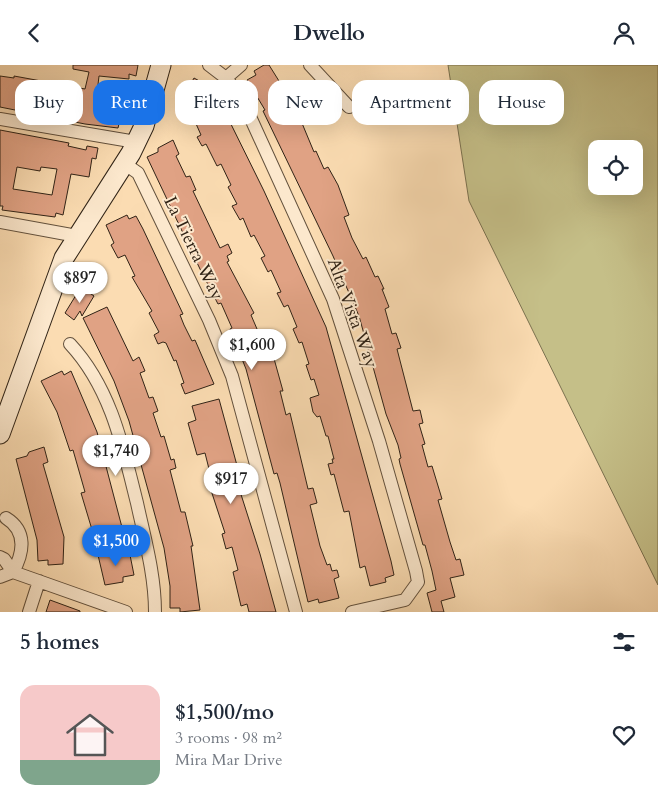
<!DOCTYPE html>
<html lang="en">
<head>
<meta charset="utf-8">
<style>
  body { margin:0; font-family:Cardo,serif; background:#f2f2f3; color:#1f2937; height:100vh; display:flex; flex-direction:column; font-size:19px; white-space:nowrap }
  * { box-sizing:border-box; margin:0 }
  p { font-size:16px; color:#747a83 }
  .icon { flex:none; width:28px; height:28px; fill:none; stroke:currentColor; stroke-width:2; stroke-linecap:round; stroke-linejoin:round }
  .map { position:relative; height:547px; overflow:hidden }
  .details { display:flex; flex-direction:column; background:#fff; flex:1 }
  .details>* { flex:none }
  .guide { position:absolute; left:15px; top:15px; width:629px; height:45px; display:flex; gap:10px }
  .fabs { position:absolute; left:588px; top:75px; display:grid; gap:10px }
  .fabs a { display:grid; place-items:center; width:55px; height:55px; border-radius:10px; background:#fff; box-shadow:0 5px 20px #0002; font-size:25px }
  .price { position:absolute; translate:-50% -42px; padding:0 11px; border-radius:18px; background:#fff; color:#222; font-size:16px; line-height:32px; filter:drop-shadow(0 1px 2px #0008) }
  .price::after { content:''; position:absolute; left:50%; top:30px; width:15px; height:11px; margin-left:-8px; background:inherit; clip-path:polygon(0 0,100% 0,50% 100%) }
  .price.active { background:#1a73e8; color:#fff }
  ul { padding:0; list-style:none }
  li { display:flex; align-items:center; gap:15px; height:125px; padding:0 20px }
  li span { display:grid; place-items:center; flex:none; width:140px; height:100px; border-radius:15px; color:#555 }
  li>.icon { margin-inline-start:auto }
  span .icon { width:60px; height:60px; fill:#fffc; stroke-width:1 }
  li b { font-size:21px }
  h2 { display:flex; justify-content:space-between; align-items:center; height:60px; padding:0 20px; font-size:21px }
  .chip { padding:0 18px; border-radius:15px; background:#fff; box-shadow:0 5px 20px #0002; font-size:18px; line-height:45px }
  .chip.active { background:#1a73e8; color:#fff }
  header { display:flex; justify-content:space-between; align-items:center; height:65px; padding:0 20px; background:#fff; font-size:22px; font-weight:700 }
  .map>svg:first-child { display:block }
</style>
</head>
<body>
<header><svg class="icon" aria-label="back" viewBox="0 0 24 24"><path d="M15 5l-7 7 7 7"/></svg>Dwello<svg class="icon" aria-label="person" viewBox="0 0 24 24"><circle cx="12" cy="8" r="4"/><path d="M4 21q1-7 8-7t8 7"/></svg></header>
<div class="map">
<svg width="658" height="547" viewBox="0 0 658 547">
  <rect width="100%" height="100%" fill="#fbdcb2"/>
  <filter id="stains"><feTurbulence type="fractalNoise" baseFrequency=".004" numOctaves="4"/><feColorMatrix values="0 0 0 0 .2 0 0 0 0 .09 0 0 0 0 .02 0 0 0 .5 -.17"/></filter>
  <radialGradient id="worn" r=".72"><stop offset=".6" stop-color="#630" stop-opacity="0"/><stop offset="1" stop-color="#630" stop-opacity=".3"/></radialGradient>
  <!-- green -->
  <path fill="#c5bf88" stroke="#7a714f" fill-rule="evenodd" d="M448,0H658V520L469,136ZM596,84H634V121H596Z"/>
  <!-- building -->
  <path fill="#e0a284" stroke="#302316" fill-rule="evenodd" d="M73,0H138L136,11L129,9V14L99,11L97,28L120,32L117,45L122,46L118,63L85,59L0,42V11L14,13V11L85,24L89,7L73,4Z
    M264,0H269L279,16L296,53L299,51L314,87L316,86L324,104L328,102L338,120L349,150L344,152L352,173L363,194L366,192L375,212L378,211L384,224H382L389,242L385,244L392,269L396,268L401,283L397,284L413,346L420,345L423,358L419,359L425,379L422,380L428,402L432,401L442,434L438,435L450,477L456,495L460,494L464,510L450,513L455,532L441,536L444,547H432L427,528L436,525L432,506L425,480H423L400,399L399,394L401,393L398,380L386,349L359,251L333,191L263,46L265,45L247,15L256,10L254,6Z
    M194,13L203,18L191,42L178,34L185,20L189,22Z
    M223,43L264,126L326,262L391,496L394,510L385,513L386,517L370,521L365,501L360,503L349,446L344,447L334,409L331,410L328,399L333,398L332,394H334L328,371H326L320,351L317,352L313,347L310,333L319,330L314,314L311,315L306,300L309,299L302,277L299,278L293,264L297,262L288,240L284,242L277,228L281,227L271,205L268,207L261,193L265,191L254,170L251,172L243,153L240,155L232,141L237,139L228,122L231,120L221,99L217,101L206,79L202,81L197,72L201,70L193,52L211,44L213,48Z
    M0,65L69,78L68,81L86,85L87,81L98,83L96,94L92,93L89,112L71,109L63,150L56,148L55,152L2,145L3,141H0ZM17,102L40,106L41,102L57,104L52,130L13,124Z
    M173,75L179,89L176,91L186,112L190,111L196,125L193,126L220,183L228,179L232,188L227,191L229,196L227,197L254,248L251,250L269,292L273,290L283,326H280L286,350L290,348L308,424L313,423L317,438L310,440L320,481L327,500L330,499L332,506L337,505L339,512L334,514L339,533L319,538L318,534L308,537L280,418L277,408L274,409L246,304L230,264L232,263L221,238L218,239L200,204L147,92L158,87V83Z
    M127,150L129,154L136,151L143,164L183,249L180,250L184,260L192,276L195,275L214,319L185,329L181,319L184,318L176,295L174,296L166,278L163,277L158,279L154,270L159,267L149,248L152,246L132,212L135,211L125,190L118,193L111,180L114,178L106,160Z
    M81,222L94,231L82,251L80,246L74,255L65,248Z
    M107,242L133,296L139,292L145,306L140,308L149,333L153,332L158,346L153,348L161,372L164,371L171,395L174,394L176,403L170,405L181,447H185L193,481H191L200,545L180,547V543H170V521L164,483L129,356L114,316L83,253Z
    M62,306L64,310L71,306L97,367L124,470L96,478L81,428L85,427L73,385L70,386L57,347L41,316Z
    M219,334L242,419L238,420L260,489L276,547H249L247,539L241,541L233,507L238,505L232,482L226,484L222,469L225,468L207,413L211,412L205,388L197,390L188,358L196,355L192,341Z
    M44,382L48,397L43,399L64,472L63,499L48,500V495L38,496L37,475L16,394L27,391L29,387Z
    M129,485L134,510L123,512V517L105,520L98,490Z
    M50,535L80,546V547H46Z"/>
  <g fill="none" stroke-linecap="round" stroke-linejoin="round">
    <defs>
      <path id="street" d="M209,0L226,13L242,34L333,234L379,376L416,506L418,517L405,535L352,547
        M310,0L349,42
        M226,13L241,0
        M0,54L136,77
        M125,99L138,108L209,255L232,311L296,547
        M0,157L77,171
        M70,279C111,323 123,382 137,438C145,475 155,510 155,547
        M6,453C27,466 24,487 13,507
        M0,492L4,494L13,507L126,547
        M0,512L13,507
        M29,547L39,516"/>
      <path id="secondary" d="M0,369L64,193L131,88L144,61L161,0"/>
    </defs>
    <!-- street casing -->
    <use href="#street" stroke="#63513d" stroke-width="14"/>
    <!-- secondary casing -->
    <use href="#secondary" stroke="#302316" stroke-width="21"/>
    <!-- street -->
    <use href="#street" stroke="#fce8cd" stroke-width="12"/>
    <!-- secondary -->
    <use href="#secondary" stroke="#fce8cd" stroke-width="19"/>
  </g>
  <g text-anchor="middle" stroke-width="4" stroke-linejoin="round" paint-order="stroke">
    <!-- street labels -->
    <g font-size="18" fill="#302316" stroke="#fce8cd">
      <text transform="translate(194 183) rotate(64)" y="6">La Tierra Way</text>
      <text transform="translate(353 248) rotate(70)" y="6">Alta Vista Way</text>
    </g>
  </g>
  <rect width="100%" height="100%" filter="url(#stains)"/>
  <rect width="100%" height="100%" fill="url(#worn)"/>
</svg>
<div class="fabs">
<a><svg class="icon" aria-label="locate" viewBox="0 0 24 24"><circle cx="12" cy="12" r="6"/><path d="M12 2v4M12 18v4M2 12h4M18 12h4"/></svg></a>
</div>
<b class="price" style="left:80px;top:239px">$897</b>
<b class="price" style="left:252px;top:306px">$1,600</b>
<b class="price" style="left:116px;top:412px">$1,740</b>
<b class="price" style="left:231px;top:440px">$917</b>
<b class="price active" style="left:116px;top:502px">$1,500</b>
<div class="guide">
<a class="chip">Buy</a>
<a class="chip active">Rent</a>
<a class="chip">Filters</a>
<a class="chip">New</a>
<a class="chip">Apartment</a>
<a class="chip">House</a>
</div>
</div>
<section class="details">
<h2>5 homes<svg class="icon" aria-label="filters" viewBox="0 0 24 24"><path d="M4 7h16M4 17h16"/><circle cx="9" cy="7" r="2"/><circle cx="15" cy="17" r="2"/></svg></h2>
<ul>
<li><span style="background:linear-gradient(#f6c9c9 75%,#7fa58c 0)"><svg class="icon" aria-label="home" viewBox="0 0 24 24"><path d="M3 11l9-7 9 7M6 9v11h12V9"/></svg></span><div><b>$1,500/mo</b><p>3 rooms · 98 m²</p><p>Mira Mar Drive</p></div><svg class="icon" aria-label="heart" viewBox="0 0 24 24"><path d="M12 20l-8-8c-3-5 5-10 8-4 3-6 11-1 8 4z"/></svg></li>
</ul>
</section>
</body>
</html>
